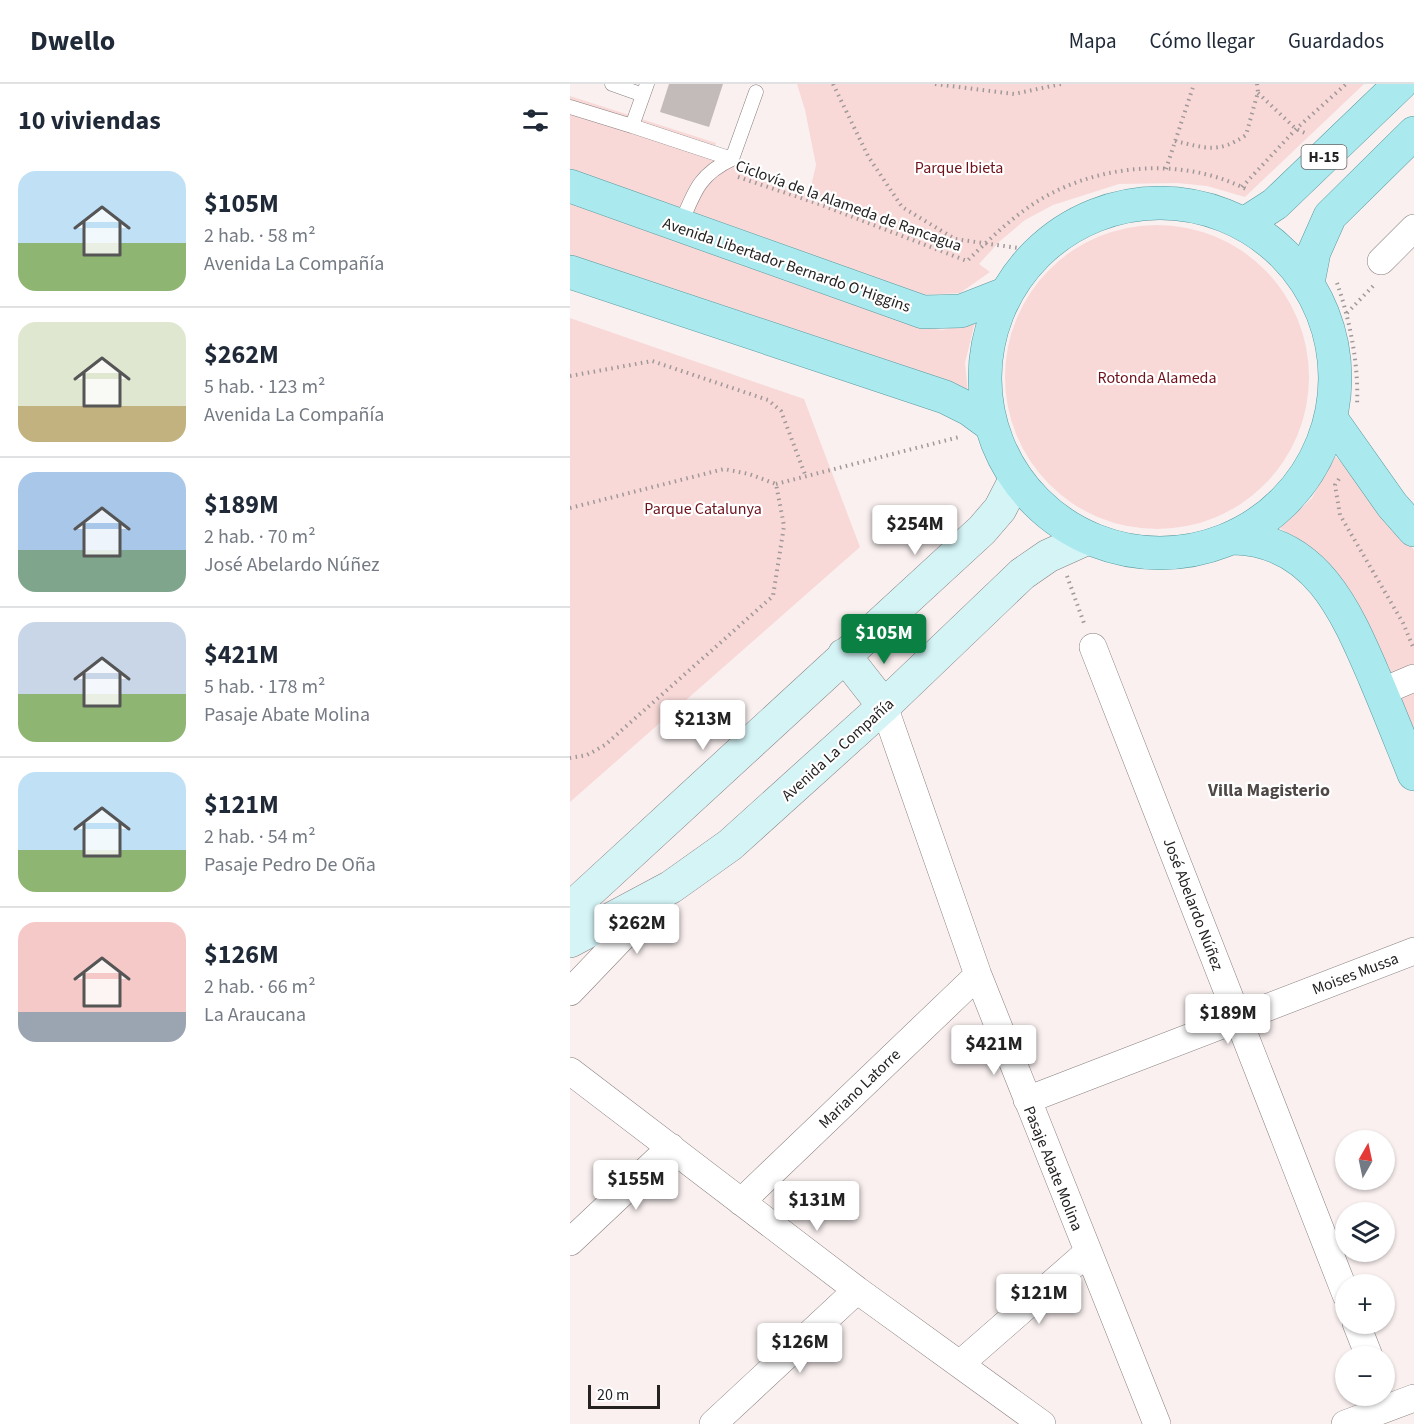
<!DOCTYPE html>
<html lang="es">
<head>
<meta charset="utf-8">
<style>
  body { margin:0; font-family:"Source Sans 3",sans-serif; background:#f6f6f7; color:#1f2937; height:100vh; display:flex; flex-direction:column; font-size:22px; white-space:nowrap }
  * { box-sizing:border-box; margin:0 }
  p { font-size:20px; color:#747a83 }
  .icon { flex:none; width:33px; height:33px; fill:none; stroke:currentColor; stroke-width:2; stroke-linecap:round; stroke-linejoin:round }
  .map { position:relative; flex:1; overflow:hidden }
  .sheet { display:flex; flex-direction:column; background:#fff; width:570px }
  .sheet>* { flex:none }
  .needle { width:39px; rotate:9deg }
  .buttons { position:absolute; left:765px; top:1046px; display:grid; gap:12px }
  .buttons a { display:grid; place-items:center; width:60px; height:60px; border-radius:50%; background:#fff; box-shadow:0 2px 4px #0004; font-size:30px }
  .scale { position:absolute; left:18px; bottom:15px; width:72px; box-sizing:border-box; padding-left:6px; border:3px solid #252222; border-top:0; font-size:16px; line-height:21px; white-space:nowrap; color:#252222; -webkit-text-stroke:4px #fff; paint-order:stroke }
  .price { position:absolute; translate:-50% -51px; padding:0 14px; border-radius:6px; background:#fff; color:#222; font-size:20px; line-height:39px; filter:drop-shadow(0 2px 3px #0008) }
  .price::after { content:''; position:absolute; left:50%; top:36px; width:18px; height:14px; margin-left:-9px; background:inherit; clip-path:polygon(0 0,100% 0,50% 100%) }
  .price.selected { background:#0b8043; color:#fff }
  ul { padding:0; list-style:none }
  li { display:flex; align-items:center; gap:18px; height:150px; padding:0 18px }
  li+li { border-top:2px solid #e0e1e3 }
  li span { display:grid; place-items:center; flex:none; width:168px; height:120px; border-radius:18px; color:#555 }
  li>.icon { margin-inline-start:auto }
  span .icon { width:72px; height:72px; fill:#fffc; stroke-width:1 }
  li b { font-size:26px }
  h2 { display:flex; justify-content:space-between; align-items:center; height:72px; padding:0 18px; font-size:26px }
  header { display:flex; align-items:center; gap:36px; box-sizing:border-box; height:84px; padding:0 30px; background:#fff; border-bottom:2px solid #e0e1e3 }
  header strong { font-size:28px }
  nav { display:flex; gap:33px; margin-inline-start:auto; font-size:21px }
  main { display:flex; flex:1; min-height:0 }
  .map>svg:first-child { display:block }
</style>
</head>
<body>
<header>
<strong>Dwello</strong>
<nav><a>Mapa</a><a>Cómo llegar</a><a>Guardados</a></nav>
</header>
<main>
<section class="sheet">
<h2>10 viviendas<svg class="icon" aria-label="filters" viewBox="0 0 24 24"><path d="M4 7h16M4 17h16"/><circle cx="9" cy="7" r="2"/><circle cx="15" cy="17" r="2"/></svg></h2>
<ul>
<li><span style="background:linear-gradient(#bfe0f5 60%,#8fb573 0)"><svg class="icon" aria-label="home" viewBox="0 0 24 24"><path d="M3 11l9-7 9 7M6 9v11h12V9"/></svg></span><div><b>$105M</b><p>2 hab. · 58 m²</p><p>Avenida La Compañía</p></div></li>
<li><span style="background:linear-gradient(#dfe7d0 70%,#c2b280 0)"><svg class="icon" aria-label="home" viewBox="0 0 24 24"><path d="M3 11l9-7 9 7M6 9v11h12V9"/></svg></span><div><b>$262M</b><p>5 hab. · 123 m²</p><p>Avenida La Compañía</p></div></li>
<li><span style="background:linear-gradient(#a9c7e8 65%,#7fa58c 0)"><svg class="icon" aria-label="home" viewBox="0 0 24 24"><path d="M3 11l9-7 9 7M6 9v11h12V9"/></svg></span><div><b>$189M</b><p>2 hab. · 70 m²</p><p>José Abelardo Núñez</p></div></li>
<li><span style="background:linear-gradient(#c9d6e8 60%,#8fb573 0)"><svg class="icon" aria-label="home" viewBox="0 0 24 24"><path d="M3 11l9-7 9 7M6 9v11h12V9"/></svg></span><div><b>$421M</b><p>5 hab. · 178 m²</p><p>Pasaje Abate Molina</p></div></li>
<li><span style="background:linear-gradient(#bfe0f5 65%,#8fb573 0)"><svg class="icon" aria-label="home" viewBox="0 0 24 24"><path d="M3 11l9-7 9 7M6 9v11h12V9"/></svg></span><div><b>$121M</b><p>2 hab. · 54 m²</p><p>Pasaje Pedro De Oña</p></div></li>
<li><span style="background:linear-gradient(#f6c9c9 75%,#9aa5b1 0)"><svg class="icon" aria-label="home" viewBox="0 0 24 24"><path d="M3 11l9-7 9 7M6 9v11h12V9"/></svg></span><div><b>$126M</b><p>2 hab. · 66 m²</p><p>La Araucana</p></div></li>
</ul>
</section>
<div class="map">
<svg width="844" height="1340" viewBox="0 0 844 1340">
  <rect width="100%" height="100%" fill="#faf0f0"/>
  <!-- green -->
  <path fill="#f8d9d7" d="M227,0H794L675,113L637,102L607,99L549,100L483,121L455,136L430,157L409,180L420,188L390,209L351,211L0,89V12L146,59L142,72L239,111L246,81L235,26Z
    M0,118L352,243L372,246L405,238L395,279L398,310L0,174Z
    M435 293a152 152 0 1 1 304 0a152 152 0 1 1-304 0Z
    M0,234L234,315L290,463L0,718Z
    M764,371L814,424L844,466V664L786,521L753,474L710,444L742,414Z"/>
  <!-- building -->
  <path fill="#c3baba" d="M99,0H153L139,43L90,28Z"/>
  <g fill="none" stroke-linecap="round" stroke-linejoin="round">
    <defs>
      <path id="lane" d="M42,0L73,11
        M77,0L62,42L162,75
        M0,23L62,42
        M110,142C124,109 128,91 162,75L186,8"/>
      <path id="street" d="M811,177L844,144
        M523,563L776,1211
        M811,608L844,594
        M314,622L408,891L587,1340
        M0,908L88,816
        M0,987L287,1206L472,1340
        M457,1016L844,867
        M171,1118L408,891
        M0,1158L101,1063
        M786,1239L799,1272
        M390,1280L518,1168
        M143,1340L287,1206
        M775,1340L844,1314"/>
      <path id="secondary" d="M274,571L314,622
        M0,825L412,446L430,425L446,394
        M0,857L101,803L160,761L314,622L452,490L478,472L518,454"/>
      <path id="primary" d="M0,102L353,228L391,227L437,209
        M415 294a175 175 0 1 1 350 0a175 175 0 1 1-350 0Z
        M674,140L705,120L830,0
        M0,188L375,313L399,325L421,341
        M738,199L744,168L760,132L844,49
        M762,336L822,421L844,446
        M664,454C746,456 776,527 804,592C818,625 831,658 844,690"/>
    </defs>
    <!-- lane casing -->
    <use href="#lane" stroke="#887f7f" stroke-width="15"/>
    <!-- street casing -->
    <use href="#street" stroke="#887f7f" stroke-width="28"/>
    <!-- secondary casing -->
    <use href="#secondary" stroke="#887f7f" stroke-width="34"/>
    <!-- primary casing -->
    <use href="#primary" stroke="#569a9f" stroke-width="34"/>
    <!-- path -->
    <path stroke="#a09999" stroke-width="4" stroke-dasharray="1.5 4.5" stroke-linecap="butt" d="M263,0L298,72L332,123L385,155L469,167
      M365,0L444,10L491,0
      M688,9L726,45L737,50
      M605,57C636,64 648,70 676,51L688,8L687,0
      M596,85L624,0
      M168,93L249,120L397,177C423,152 451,124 484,108C542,79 617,75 676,105
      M672,103L726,45L776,0
      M767,199C780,236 789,282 787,321
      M777,229L805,200
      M0,292L82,277L198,316L211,327L236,393
      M769,395L765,401L770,431L833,539L844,565
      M206,400L389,353
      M0,424L154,385L179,390L206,400L214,442L203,512L35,661L17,671L0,674
      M497,492L515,542"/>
    <!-- lane -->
    <use href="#lane" stroke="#fff" stroke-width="14"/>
    <!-- street -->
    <use href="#street" stroke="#fff" stroke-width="27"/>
    <!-- secondary -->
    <use href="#secondary" stroke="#d4f4f6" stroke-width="33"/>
    <!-- primary -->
    <use href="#primary" stroke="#aae9ee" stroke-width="33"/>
  </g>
  <g text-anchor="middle" stroke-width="4.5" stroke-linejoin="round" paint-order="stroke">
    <!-- shield labels -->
    <rect fill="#fff" stroke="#666464" stroke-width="1.5" x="731.5" y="61" width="45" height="24" rx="4.5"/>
    <g font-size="15" font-weight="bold" fill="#252222">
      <text x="754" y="78">H-15</text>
    </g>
    <!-- park labels -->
    <g font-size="16" fill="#6e111a" stroke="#fff">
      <text x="389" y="89">Parque Ibieta</text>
      <text x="587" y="299">Rotonda Alameda</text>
      <text x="133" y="430">Parque Catalunya</text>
    </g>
    <!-- street labels -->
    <g font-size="16" fill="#252222" stroke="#fff">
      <text transform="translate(279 121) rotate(20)" y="6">Ciclovía de la Alameda de Rancagua</text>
      <text transform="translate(217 180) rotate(19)" y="6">Avenida Libertador Bernardo O'Higgins</text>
      <text transform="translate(267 665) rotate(-42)" y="6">Avenida La Compañía</text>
      <text transform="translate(624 820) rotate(69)" y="6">José Abelardo Núñez</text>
      <text transform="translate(785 889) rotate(-21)" y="6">Moises Mussa</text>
      <text transform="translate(289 1004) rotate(-44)" y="6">Mariano Latorre</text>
      <text transform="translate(484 1084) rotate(68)" y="6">Pasaje Abate Molina</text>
    </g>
    <!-- neighbourhood labels -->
    <g font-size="18" font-weight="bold" fill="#4f4847" stroke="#fff">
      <text x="699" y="712">Villa Magisterio</text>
    </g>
  </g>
</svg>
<div class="buttons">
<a><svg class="needle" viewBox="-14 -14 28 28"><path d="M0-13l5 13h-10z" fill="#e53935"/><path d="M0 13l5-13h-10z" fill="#747a83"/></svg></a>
<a><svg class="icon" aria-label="layers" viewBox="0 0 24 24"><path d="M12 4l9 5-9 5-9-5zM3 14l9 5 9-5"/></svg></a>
<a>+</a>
<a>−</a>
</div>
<div class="scale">20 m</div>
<b class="price" style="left:345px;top:472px">$254M</b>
<b class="price selected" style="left:314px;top:581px">$105M</b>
<b class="price" style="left:133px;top:667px">$213M</b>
<b class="price" style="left:67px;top:871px">$262M</b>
<b class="price" style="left:658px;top:961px">$189M</b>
<b class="price" style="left:424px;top:992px">$421M</b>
<b class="price" style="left:66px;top:1127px">$155M</b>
<b class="price" style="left:247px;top:1148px">$131M</b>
<b class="price" style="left:469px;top:1241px">$121M</b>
<b class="price" style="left:230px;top:1290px">$126M</b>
</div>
</main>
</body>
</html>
